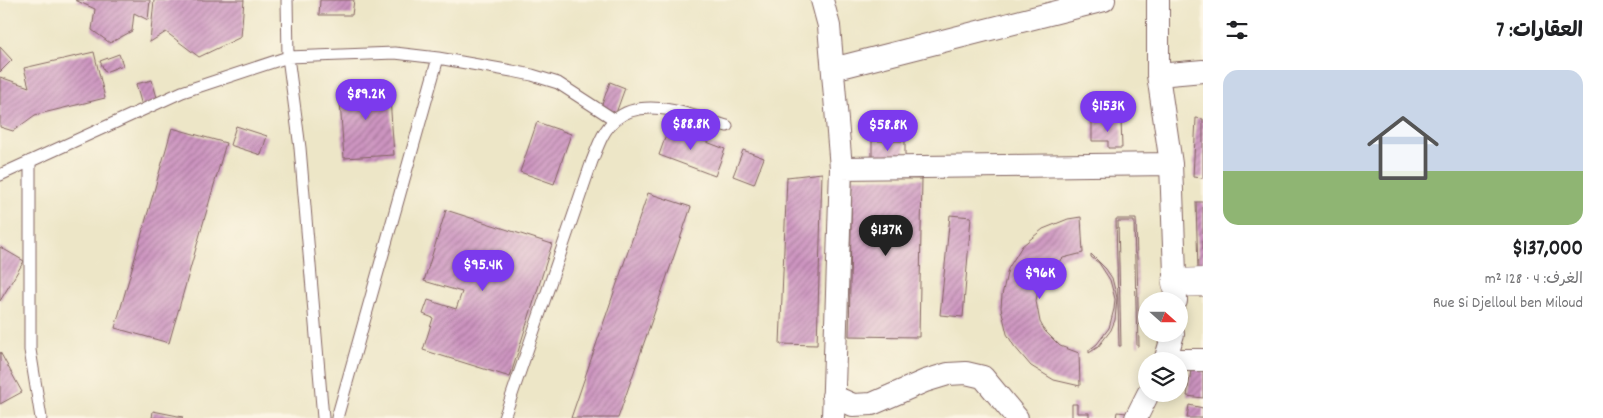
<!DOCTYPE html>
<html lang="ar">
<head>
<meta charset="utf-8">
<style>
  body { margin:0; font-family:Dekko,"Playpen Sans Arabic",sans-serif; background:#f6f6f6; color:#202124; direction:rtl; height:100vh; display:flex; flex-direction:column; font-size:19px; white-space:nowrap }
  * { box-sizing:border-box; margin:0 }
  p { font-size:16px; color:#757577 }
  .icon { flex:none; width:28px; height:28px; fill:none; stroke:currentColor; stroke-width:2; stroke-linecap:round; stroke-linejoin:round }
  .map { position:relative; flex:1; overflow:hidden; direction:ltr }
  .drawer { display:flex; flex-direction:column; background:#fff; width:400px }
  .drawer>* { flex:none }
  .needle { width:32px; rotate:111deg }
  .tools { position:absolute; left:1138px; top:292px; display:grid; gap:10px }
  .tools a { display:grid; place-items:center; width:50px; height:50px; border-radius:50%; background:#fff; box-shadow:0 2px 12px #0003; font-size:25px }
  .price { position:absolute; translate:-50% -42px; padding:0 11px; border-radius:18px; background:#7c3aed; color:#fff; font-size:16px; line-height:32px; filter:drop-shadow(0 1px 2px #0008) }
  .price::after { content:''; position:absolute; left:50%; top:30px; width:15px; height:11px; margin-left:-8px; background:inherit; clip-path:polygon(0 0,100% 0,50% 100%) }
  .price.on { background:#222; color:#fff }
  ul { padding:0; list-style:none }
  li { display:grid; align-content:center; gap:10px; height:265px; padding:0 20px }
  li span { display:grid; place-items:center; height:155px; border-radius:15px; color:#555 }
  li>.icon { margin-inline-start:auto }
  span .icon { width:90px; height:90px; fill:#fffc; stroke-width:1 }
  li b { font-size:21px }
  h2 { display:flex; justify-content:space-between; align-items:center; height:60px; padding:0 20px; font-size:21px }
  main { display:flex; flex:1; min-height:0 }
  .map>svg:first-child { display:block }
</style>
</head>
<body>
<main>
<section class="drawer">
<h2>العقارات: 7<svg class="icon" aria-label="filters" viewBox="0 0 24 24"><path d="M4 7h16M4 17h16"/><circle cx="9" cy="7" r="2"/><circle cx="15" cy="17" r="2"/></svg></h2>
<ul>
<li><span style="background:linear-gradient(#c9d6e8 65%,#8fb573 0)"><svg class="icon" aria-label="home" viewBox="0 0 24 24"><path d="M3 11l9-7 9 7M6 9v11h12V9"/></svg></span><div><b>$137,000</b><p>الغرف: 4 · 128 m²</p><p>Rue Si Djelloul ben Miloud</p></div></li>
</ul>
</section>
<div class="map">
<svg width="1203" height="418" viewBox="0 0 1203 418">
  <defs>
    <pattern id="building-hatch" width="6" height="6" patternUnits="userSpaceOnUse" patternTransform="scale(1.25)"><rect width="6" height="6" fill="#cc94c0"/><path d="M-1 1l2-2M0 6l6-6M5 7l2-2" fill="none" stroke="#a8789c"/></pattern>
  </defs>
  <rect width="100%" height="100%" fill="#fcf5e5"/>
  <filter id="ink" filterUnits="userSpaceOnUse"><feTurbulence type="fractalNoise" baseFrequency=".02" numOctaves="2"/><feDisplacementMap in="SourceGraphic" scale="10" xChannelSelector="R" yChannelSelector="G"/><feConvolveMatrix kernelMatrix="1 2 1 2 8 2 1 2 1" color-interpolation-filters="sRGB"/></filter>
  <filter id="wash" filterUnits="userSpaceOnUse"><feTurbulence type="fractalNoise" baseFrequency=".0096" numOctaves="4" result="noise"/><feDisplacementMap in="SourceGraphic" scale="20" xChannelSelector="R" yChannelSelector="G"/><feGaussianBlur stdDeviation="1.12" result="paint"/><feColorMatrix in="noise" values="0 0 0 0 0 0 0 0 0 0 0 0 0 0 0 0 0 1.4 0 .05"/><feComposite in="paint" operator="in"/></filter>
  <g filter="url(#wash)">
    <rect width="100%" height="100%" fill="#ede6c7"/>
    <g id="blocks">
      <!-- building -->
      <path fill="url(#building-hatch)" d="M75,0H150L148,20L134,13L132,31L110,43L92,30L95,9Z
        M154,0H244L241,37L199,57L166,32L150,42Z
        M320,0H354L352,15H319Z
        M0,47L12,60L0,72Z
        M94,52L105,98L35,115L13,131L0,127V77L29,87L24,68Z
        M119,54L123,65L105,72L100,61Z
        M152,80L158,101L142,106L136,84Z
        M610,82L625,88L616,113L601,107Z
        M389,84L394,155L344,158L339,87Z
        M1196,118L1203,119V178L1193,177Z
        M1121,120L1122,148H1108V141H1092V121Z
        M537,122L571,134L554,184L520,172Z
        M670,124L692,132L691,136L725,149L715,176L659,155Z
        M236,126L267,136L261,155L230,145Z
        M172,128L226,143L169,343L115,328Z
        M872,141H905V163H872Z
        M743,150L764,158L754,184L733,176Z
        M822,173L817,345L780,344L787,177Z
        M852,178L922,179L919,337L849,336Z
        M648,193L691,207L618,418H571Z
        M1196,202H1203V271H1198Z
        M446,210L552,244L510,377L423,350L433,318L423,314L428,300L456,309L462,292L424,281Z
        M950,215L971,217L963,317L940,315Z
        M1081,217L1083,253L1063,258L1047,272L1038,291L1036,301L1040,322L1045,331L1060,346L1079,353L1080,386L1054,380L1031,366L1014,346L1007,334L1001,308L1002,295L1008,269L1022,246L1043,229L1068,219Z
        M1116,219H1136L1139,346H1137L1134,221H1118L1121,346H1119Z
        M0,247L24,261L0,301Z
        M1091,254L1106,269L1112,278L1117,298L1115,320L1111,330L1098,347L1089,353V350L1097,344L1109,328L1114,309L1115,299L1110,280L1099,263L1091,257Z
        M0,352L22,392L0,404Z
        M1193,358L1203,359V398L1187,396Z
        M1072,404H1077V413H1089V418H1072Z
        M1189,405L1203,408V418H1187Z
        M153,411L183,417L182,418H152Z
        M1117,412L1127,413V418H1116Z"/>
    </g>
  </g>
  <g filter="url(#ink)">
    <use href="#blocks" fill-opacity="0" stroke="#836562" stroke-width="1"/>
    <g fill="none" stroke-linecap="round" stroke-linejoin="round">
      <defs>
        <path id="service" d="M287,0L288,57L300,148L323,418
          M30,161V350L41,418
          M0,175L182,92L288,57L395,53L438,58L512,71L532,75L558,83L615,120
          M337,418L438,58
          M504,418L592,161C598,146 603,130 615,120C644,94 695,117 727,126"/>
        <path id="minor" d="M822,0L829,26L841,168L833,418
          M1158,0V75L1171,164L1176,301
          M833,69L1104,0
          M1158,75L1203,71
          M841,168L1171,164
          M1165,360H1203
          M1165,361L1173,334
          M833,396L853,405L872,404L925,381L948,374L966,373L983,377L1017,418
          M1136,418L1148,394"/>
        <path id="tertiary" d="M1176,283L1203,282"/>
      </defs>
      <!-- service casing -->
      <use href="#service" stroke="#836562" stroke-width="13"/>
      <!-- minor casing -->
      <use href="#minor" stroke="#836562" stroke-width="24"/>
      <!-- tertiary casing -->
      <use href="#tertiary" stroke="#836562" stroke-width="29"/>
      <!-- service -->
      <use href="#service" stroke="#fff" stroke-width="11"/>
      <!-- minor -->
      <use href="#minor" stroke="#fff" stroke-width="22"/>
      <!-- tertiary -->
      <use href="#tertiary" stroke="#fff" stroke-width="28"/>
    </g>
  </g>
</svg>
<div class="tools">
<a><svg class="needle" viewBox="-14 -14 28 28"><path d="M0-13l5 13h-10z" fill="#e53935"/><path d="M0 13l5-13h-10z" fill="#757577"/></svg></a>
<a><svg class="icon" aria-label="layers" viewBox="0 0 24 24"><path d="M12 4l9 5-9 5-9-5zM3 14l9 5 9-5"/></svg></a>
</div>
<b class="price" style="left:366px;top:121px">$89.2K</b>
<b class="price" style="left:1108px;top:133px">$153K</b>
<b class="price" style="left:691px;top:151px">$88.8K</b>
<b class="price" style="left:888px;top:152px">$58.8K</b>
<b class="price on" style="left:886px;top:257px">$137K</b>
<b class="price" style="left:483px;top:292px">$95.4K</b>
<b class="price" style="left:1040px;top:300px">$96K</b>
</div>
</main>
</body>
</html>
